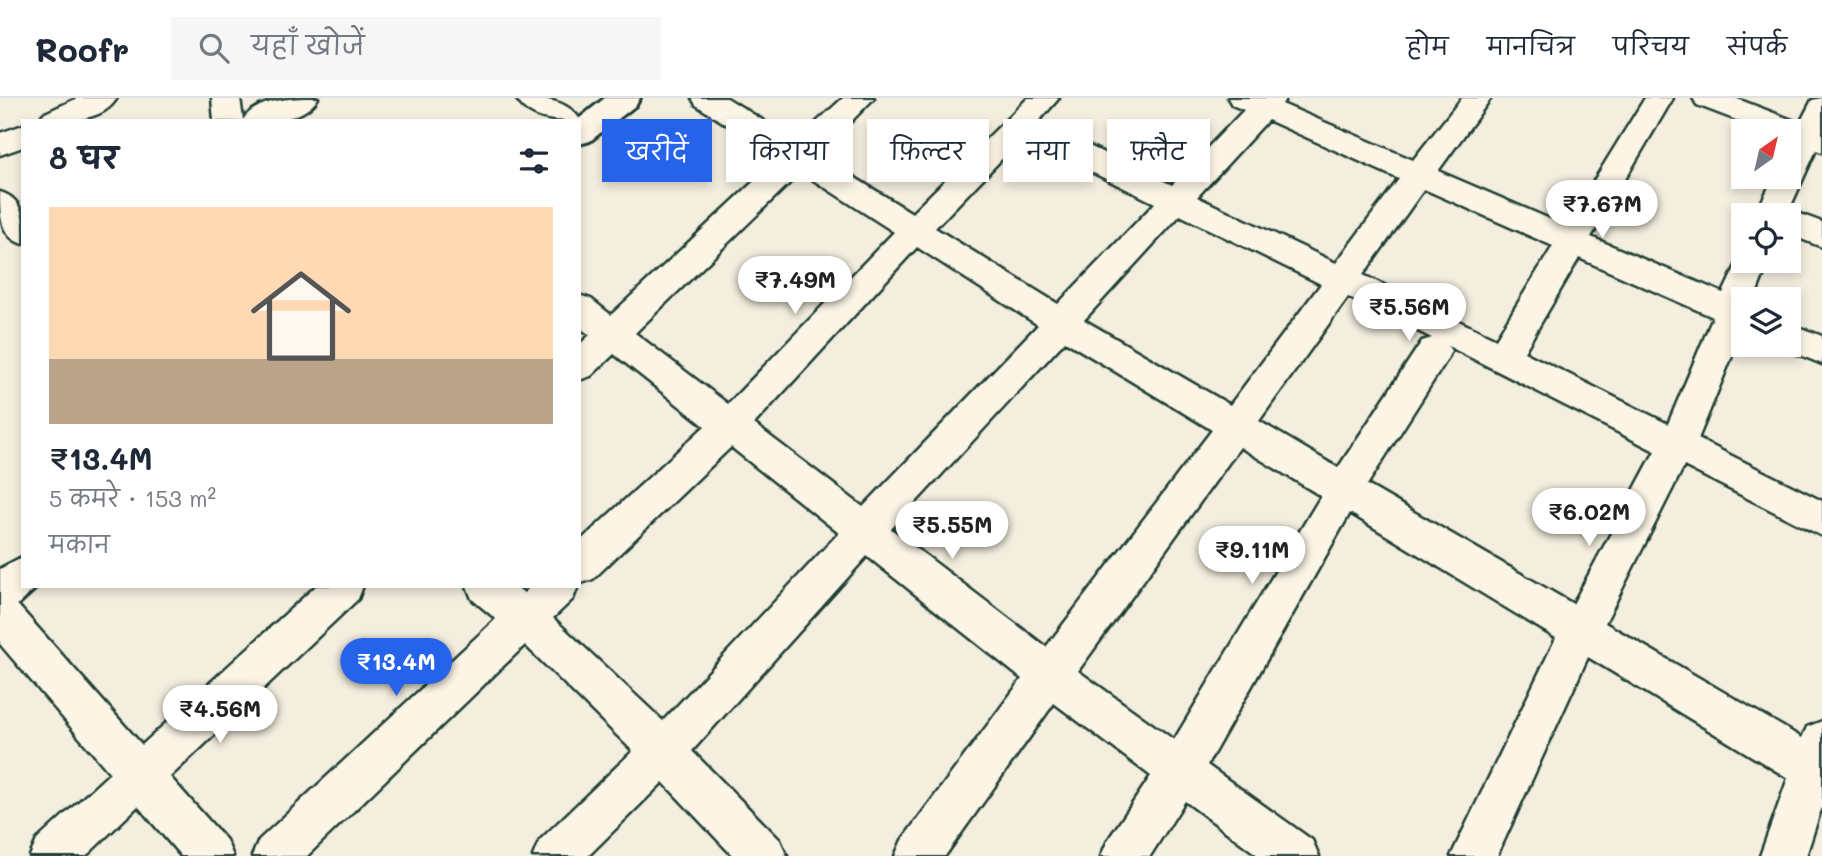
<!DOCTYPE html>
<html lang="hi">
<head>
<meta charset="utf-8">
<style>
  body { margin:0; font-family:Mali,"Playpen Sans Deva",sans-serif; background:#f6f6f7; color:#1f2937; height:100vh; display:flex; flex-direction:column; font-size:26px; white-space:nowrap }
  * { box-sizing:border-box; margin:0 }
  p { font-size:23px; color:#747a83 }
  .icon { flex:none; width:38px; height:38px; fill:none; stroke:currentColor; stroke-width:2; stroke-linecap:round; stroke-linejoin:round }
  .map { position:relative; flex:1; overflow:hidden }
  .drawer { position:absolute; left:21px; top:21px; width:560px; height:469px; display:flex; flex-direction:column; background:#fff; border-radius:0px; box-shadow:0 4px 10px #0003 }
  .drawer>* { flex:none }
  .top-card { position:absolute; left:602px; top:21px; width:665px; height:63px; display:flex; gap:14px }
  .needle { width:46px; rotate:34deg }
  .fabs { position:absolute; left:1731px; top:21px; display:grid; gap:14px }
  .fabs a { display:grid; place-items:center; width:70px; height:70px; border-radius:0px; background:#fff; box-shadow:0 4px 10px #0003; font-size:35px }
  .price { position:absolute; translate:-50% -60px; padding:0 16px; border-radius:24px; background:#fff; color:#222; font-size:23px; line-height:46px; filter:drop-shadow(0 2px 4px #0008) }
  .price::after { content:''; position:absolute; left:50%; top:42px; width:21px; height:16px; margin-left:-10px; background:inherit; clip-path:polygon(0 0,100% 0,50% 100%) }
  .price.on { background:#2563eb; color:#fff }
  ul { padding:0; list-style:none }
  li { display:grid; align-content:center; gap:14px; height:371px; padding:0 28px }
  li+li { border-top:2px solid #e0e1e3 }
  li span { display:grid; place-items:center; height:217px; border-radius:0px; color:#555 }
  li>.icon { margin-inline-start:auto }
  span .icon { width:126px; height:126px; fill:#fffc; stroke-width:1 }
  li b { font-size:30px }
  h2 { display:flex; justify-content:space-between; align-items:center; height:84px; padding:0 28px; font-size:30px }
  .pill { padding:0 24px; border-radius:0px; background:#fff; box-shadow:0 4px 10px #0003; font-size:24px; line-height:63px }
  .pill.on { background:#2563eb; color:#fff }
  header { display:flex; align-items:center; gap:42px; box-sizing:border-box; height:98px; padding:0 35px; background:#fff; border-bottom:2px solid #e0e1e3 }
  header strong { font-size:33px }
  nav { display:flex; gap:38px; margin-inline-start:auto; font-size:24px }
  .search { width:490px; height:63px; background:#f6f6f7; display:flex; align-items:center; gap:18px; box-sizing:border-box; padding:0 24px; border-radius:0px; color:#747a83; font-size:26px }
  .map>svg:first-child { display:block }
</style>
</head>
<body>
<header>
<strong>Roofr</strong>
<div class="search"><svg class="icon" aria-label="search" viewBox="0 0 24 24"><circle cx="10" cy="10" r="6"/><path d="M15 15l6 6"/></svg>यहाँ खोजें</div>
<nav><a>होम</a><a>मानचित्र</a><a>परिचय</a><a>संपर्क</a></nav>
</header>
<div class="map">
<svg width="1822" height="758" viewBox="0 0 1822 758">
  <rect width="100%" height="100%" fill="#f3eede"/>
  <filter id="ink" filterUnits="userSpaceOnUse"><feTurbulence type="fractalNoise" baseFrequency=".0143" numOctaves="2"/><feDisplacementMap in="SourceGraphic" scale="14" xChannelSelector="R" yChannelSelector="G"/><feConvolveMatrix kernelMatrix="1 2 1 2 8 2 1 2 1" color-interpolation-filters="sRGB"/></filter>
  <g filter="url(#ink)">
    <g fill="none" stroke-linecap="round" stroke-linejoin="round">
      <defs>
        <path id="street" d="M78,0H117C102,25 64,23 39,23L43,16Z
          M212,0H240L243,22C257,0 295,0 318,0C300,30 245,23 214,23Z
          M516,0C540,0 567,0 581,23L579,27V23C555,23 530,23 516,0Z
          M692,0H727L796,43L843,0H874L818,57L912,115L1028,0H1059L1038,24L1172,87L1244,12L1232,7L1228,0H1286L1282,6L1413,62L1462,0H1491L1438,73L1566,128L1645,0H1673L1591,139L1723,195L1742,155L1743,163H1769L1754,201H1743V231L1698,341L1822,403V438L1684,368L1605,525L1802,640L1807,629L1822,623V708L1806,758H1760L1788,680L1588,559L1497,758H1451L1556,540L1350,415L1207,667L1312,742L1319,758H1259L1185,703L1150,758H1101L1108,742L1151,678L1054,605L945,758H895L902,742L1022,581L867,458L692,653L780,742L787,758H733L663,684L588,758H533L540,742L633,653L525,547L307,758H252L259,742L496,521L472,501L467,488H515L524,495L531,488H578L573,501L553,520L663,623L839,435L731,349L593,481L579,486V444L705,328L614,256L591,278L579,282V247L590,237L579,229V197L591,201L611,217L779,60L696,7ZM1268,22L1399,81L1336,165L1197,99ZM1022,40L1155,105L1058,206L935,130ZM801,74L894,134L728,306L635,235ZM1424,91L1553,148L1496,241L1363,177ZM1180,117L1321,186L1230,307L1084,222ZM917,149L1038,227L863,409L754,326ZM1579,160L1713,219L1668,326L1524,254ZM1348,199L1432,240L1422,243L1338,370L1259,323ZM1065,243L1212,332L1046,549L891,431ZM1448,248L1655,353L1573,506L1367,387L1446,263L1451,253ZM1240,349L1321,398L1174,642L1078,573Z
          M1693,0H1735L1800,25L1812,2L1822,0V54L1816,52L1789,112L1822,124V149L1788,136V117H1755L1774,79H1788V49L1791,43L1788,42V33H1765L1697,7Z
          M23,27V49L0,57V35Z
          M0,94C26,102 23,124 23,146C0,139 0,117 0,94Z
          M1788,225L1822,238V266L1776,247H1788Z
          M316,488H363L358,501L170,679L226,742L233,758H181L138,708L86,758H30L37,742L110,675L0,546V498L14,503L142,647Z"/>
        <path id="secondary" d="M605,0H640L636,7L590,43L579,46V23H576Z
          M23,459V488H38L15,509L0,515V471Z"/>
      </defs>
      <!-- street casing -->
      <use href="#street" stroke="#1f3d34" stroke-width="5"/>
      <!-- secondary casing -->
      <use href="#secondary" stroke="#1f3d34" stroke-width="6"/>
      <!-- street -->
      <use href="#street" fill="#fcf5e5" fill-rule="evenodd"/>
      <!-- secondary -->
      <use href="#secondary" fill="#fcf5e5" fill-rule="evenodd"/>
    </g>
  </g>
</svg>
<div class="fabs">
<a><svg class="needle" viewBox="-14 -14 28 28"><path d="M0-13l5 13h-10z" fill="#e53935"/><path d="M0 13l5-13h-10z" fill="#747a83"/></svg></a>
<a><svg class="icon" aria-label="locate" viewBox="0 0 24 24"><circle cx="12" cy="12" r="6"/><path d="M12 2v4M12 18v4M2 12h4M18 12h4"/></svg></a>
<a><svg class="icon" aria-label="layers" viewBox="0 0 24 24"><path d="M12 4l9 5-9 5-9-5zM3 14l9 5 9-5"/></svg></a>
</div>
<b class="price" style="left:1602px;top:142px">₹7.67M</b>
<b class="price" style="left:795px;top:218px">₹7.49M</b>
<b class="price" style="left:1409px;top:245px">₹5.56M</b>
<b class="price" style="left:1589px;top:450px">₹6.02M</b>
<b class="price" style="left:952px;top:463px">₹5.55M</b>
<b class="price" style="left:1252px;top:488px">₹9.11M</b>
<b class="price on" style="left:396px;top:600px">₹13.4M</b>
<b class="price" style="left:220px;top:647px">₹4.56M</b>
<div class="top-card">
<a class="pill on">खरीदें</a>
<a class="pill">किराया</a>
<a class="pill">फ़िल्टर</a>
<a class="pill">नया</a>
<a class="pill">फ़्लैट</a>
</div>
<section class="drawer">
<h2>8 घर<svg class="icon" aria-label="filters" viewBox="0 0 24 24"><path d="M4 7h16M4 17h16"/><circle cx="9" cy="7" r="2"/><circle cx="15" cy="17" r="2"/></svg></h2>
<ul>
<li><span style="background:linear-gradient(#ffd9b3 70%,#b9a48a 0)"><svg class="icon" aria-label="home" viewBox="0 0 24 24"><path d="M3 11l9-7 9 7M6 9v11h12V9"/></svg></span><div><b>₹13.4M</b><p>5 कमरे · 153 m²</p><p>मकान</p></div></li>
</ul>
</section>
</div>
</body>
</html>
